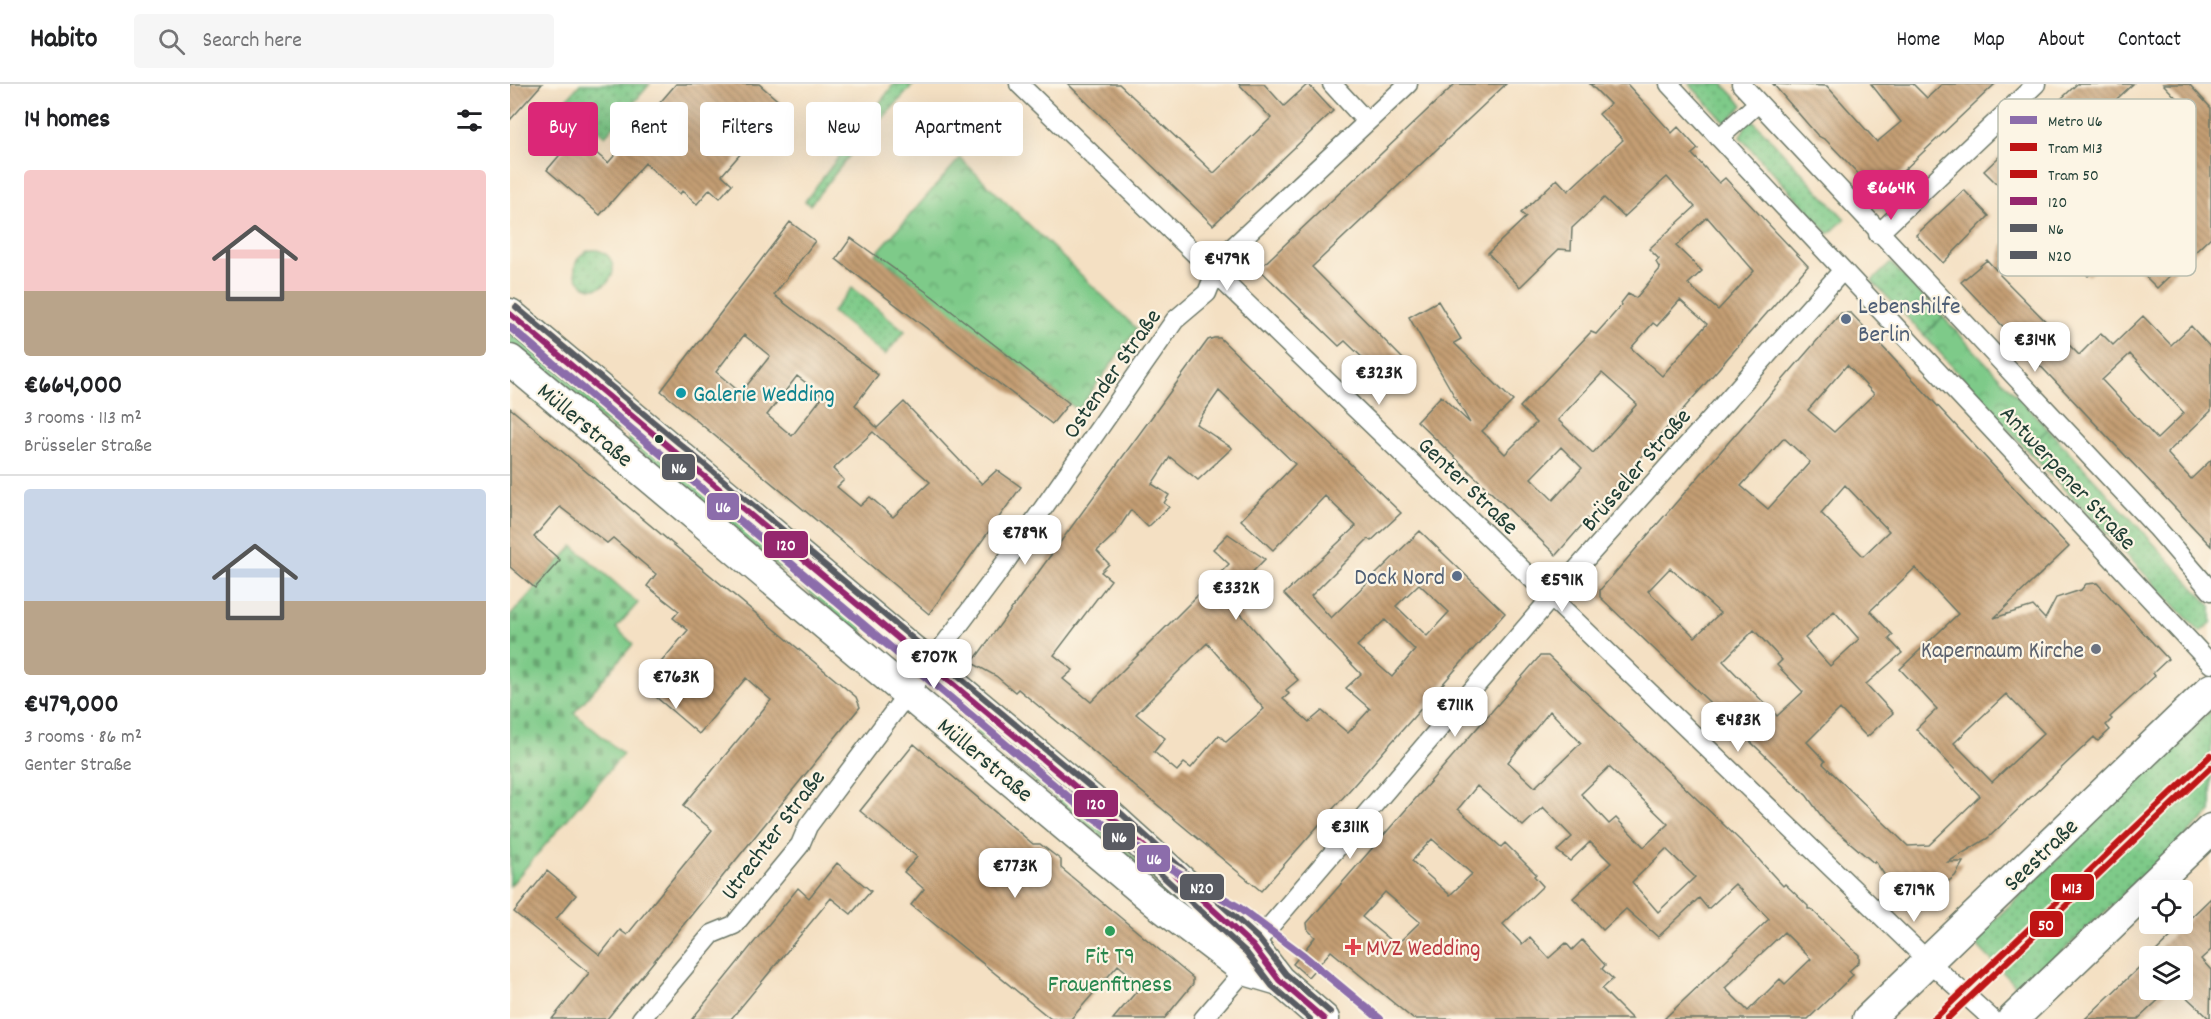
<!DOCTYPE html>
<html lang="en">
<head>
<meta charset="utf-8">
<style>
  body { margin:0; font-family:Dekko,sans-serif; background:#f6f6f6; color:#202124; height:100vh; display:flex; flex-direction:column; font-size:22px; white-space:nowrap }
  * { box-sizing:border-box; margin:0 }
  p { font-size:20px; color:#757577 }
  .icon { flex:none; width:33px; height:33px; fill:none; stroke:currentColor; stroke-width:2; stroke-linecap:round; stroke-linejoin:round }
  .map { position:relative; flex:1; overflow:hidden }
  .side { display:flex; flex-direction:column; background:#fff; width:510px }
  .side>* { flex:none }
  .top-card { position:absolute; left:18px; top:18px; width:570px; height:54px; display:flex; gap:12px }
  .buttons { position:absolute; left:1629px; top:796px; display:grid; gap:12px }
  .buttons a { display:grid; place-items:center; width:54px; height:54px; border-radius:6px; background:#fff; box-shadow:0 6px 24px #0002; font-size:30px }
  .price { position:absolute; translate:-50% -51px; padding:0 14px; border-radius:12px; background:#fff; color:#222; font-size:20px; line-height:39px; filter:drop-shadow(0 2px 3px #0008) }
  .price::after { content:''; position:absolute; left:50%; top:36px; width:18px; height:14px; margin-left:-9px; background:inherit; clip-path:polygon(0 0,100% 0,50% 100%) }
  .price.current { background:#db2777; color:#fff }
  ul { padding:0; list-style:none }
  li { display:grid; align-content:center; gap:12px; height:318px; padding:0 24px }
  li+li { border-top:2px solid #e0e0e0 }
  li span { display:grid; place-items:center; height:186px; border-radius:6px; color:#555 }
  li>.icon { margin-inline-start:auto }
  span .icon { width:108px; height:108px; fill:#fffc; stroke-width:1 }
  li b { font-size:26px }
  h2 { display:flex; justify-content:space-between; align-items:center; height:72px; padding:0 24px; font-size:26px }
  .chip { padding:0 21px; border-radius:6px; background:#fff; box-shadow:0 6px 24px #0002; font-size:21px; line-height:54px }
  .chip.current { background:#db2777; color:#fff }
  header { display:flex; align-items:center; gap:36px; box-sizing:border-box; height:84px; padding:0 30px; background:#fff; border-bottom:2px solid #e0e0e0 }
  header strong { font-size:28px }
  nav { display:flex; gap:33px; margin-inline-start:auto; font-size:21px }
  .search { width:420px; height:54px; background:#f6f6f6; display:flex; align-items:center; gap:15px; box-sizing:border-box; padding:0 21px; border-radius:6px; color:#757577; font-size:22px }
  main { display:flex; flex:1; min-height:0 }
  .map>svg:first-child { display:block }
</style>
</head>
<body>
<header>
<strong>Habito</strong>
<div class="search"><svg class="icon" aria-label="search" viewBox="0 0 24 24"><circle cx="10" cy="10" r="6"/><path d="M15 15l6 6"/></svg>Search here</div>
<nav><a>Home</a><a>Map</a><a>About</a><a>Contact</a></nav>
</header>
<main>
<section class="side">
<h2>14 homes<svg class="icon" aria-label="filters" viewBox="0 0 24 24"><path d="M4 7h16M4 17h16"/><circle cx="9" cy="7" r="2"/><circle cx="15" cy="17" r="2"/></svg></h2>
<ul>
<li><span style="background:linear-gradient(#f6c9c9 65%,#b9a48a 0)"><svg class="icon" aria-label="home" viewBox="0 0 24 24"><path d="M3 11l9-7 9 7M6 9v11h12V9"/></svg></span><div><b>€664,000</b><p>3 rooms · 113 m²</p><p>Brüsseler Straße</p></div></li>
<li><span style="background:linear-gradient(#c9d6e8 60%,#b9a48a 0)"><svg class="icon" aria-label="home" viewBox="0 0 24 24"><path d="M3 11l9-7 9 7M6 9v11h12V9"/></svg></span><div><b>€479,000</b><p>3 rooms · 86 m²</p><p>Genter Straße</p></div></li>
</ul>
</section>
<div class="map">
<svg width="1701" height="935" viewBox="0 0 1701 935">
  <defs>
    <pattern id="grass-dots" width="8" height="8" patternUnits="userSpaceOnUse" patternTransform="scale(1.5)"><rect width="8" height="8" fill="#7eca89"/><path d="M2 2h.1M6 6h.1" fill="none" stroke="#67a571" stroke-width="1.8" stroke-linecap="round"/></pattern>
    <pattern id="cemetery-stones" width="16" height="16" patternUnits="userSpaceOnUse" patternTransform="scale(1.5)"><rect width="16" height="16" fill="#7eca89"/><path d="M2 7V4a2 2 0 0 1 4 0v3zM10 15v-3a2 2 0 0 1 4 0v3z" fill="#67a571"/></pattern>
    <pattern id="park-crowns" width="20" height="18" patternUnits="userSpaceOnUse" patternTransform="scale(1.5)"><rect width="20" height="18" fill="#7eca89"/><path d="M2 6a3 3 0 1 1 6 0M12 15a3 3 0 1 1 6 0" fill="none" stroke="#67a571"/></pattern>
    <pattern id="building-back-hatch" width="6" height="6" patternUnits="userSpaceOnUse" patternTransform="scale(1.5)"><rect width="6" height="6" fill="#c49e73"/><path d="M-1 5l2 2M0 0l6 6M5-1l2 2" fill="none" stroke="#9f825f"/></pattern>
  </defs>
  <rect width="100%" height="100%" fill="#fcf5e5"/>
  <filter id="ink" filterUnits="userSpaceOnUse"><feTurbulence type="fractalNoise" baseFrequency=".0167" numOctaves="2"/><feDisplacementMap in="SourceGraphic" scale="12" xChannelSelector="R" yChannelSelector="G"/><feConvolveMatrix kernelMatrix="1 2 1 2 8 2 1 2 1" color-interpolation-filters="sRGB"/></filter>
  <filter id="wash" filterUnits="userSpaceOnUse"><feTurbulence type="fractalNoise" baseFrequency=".008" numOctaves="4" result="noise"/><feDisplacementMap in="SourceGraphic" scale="24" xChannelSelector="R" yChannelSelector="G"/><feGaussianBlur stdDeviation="1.35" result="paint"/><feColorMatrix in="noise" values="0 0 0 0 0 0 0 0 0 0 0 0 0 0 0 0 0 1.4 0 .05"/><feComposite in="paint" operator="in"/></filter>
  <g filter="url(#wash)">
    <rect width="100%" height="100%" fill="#f4e0c3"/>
    <!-- grass -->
    <path fill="url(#grass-dots)" stroke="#4e845e" stroke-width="1.5" d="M70,0H140L95,52L55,17Z
      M384,0H404L345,65L300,121L295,117Z
      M1179,0H1213L1233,21L1216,39Z
      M1240,33L1335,135L1319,150L1230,53Z
      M65 185a19 19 0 1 1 38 0a19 19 0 1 1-38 0Z
      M1381,179L1433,233L1414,251L1362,197Z
      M342,204L395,247L375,271L322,228Z
      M0,245L113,339L106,348L0,260Z
      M1538,345L1701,522V539L1690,548L1516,365Z
      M124,348L354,544L353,548L349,550L117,357Z
      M1701,626V728L1511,907L1463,857Z
      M469,642L477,643L660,805L658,808L466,649Z"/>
    <!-- cemetery -->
    <path fill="url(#cemetery-stones)" stroke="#4e845e" stroke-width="1.5" d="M63,462L128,519L106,544L123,560L64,629L113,670L0,802V532Z"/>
    <!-- park -->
    <path fill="url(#park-crowns)" stroke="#4e845e" stroke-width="1.5" d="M450,74L627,245L568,326L366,170Z
      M1433,233L1538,345L1516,365L1414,251Z"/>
    <g id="blocks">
      <!-- building -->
      <path fill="url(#building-back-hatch)" fill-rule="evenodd" d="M0,0H32L0,36Z
        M166,0H249L273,21L212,91L222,100L210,114L200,105L187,120L172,107L170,110L135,79L90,131L37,86L66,52L98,79Z
        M558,0H609L704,89L761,34L729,0H754L774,22L798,0L823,27L703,141Z
        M945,0H996L802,183L900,282L881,301L835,257L829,262L749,185Z
        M1080,0H1117L1162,49L1168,43L1188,65L1182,70L1209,99L1215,94L1298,182L1046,471L907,337L931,312L960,339L899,233L928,217L951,255L944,259L1003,317L972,347L995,370L1026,339L1010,323L1081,248L1086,250L1112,221L1111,219L1118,210L1126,214L1150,185L1146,178L1149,175L1139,165L1185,123L1157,93L1114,133L1094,114L1062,144L1061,166L1049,165L1010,203L978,169L1016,133L1011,129L1047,95L1058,107L1113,56L1089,30L1100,20ZM1197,133L1244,187L1208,226L1178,200L1192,187L1166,162ZM1170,216L1197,240L1152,292L1121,264L1143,239L1147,242ZM1092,289L1127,320L1083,369L1048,336ZM1051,363L1072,384L1043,416L1021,394Z
        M1263,0L1317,2L1367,58L1391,38L1361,0H1403L1417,14L1432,0H1485L1371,108L1365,107L1316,56L1308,52Z
        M1567,0H1623L1597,24L1634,64L1676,24L1653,0H1679L1701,24V153L1647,204L1627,184L1655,157L1625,126L1590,159L1602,171L1578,192L1566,179L1560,184L1535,158L1540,153L1535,148L1559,126L1564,130L1607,90L1570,50L1501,114L1474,87Z
        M1454,106L1479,132L1433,179L1406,151Z
        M280,138L305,157L264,211L368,291L345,321L367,344L394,318L472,400L487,386L511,403L419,530L151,307ZM234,251L260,272L231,309L206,288ZM287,292L313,312L282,352L257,331ZM363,348L420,398L383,433L360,413L350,422L327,403L334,396L323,385Z
        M341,154L422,212L559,319L542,340L326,175Z
        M1500,155L1514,169L1490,191L1569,271L1591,249L1603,261L1633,232L1661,261L1681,242L1701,264V327L1657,369L1681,395L1701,376V462L1451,198L1477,176L1486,186L1493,161ZM1620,270L1674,329L1647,355L1592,296Z
        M1331,229H1341L1559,463L1484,534L1523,522L1535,535L1546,514L1571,506L1576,500L1587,499L1658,575L1643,589L1645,592L1600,633L1602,635L1596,641L1600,646L1588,657L1584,653L1478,754L1438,778H1453L1445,792L1408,821L1395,809L1398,804L1380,799L1365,777L1364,779L1315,737L1297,712L1090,513V506ZM1337,281L1364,310L1324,348L1298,326ZM1274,354L1300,378L1258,425L1231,402ZM1335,401L1379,447L1353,472L1311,429ZM1160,484L1210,529L1185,553L1138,507ZM1405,484L1448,530L1390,585L1427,625L1406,645L1470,712L1419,761L1398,762L1313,680L1315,677L1297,658L1330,625L1357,653L1383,629L1356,600L1392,569L1379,555L1383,551L1360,527ZM1324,527L1349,555L1320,582L1295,554ZM1244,546L1272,576L1267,581L1293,608L1267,632L1213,577ZM1496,610L1534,649L1482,698L1444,659Z
        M704,254H710L891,429L861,457L858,455L801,512L821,534L910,447L995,529L751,807L508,605L505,608L486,592L462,579L698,256ZM709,307L785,380L731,436L763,466L815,412L846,442L774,510L851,590L836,604L860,625L838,649L812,627L799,638L773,615L779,610L776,606L788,596L717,514L755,475L718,450L703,465L719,480L581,618L553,595L563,586L544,571L601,496L591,488L599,480L587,467L605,450L621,426L638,443L659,423L654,419L659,411L642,400L660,373L688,396L722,364L686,340ZM909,500L939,528L917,552L886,522ZM875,536L905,566L882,593L847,562ZM697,559L754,625L716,658L709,651L681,684L674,679L667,687L644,668L655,654L626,630Z
        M0,324L346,613L350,623L97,935H42L79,889L4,828L37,787L66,811L46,835L90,871L110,846L117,851L202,746L173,722L261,616L236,594L189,650L132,601L178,546L163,534L169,527L137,502L146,490L103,454L97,459L50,423L24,453L50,476L25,504L0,483Z
        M1030,572H1038L1240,766L1273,802L1275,800L1298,822V825H1301L1349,871V878L1339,887L1343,891L1298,935H1154L1259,835L1225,800L1198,825L1189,814L1148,853L1116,825L1093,846L1063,814L1101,779L1080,758L1060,777L1047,767L1062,753L1033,723L1013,742L967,702L948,725L991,763L995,759L1026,790L1024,792L1033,802L993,840L1012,860L1020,853L1039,874L1056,859L1062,866L1072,856L1095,881L1092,885L1103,895L1092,905L1122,935H903L821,867L798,893L783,880L805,853L798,846L797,839ZM1040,627L1071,659L1025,703L998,678ZM1099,683L1158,740L1134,763L1106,734L1099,740L1071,710ZM922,755L962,790L940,811L902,777ZM1156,765L1185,793L1148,828L1122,798ZM875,808L910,838L886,861L852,833ZM1274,848L1301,875L1275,900L1270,895L1238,927L1215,904Z
        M404,660L523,760H530L551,776V784L683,894V900L654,935H603L632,901L608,881L561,935H541L401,821L414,805L394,788L407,773L350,727Z
        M327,779L361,807L341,830L321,814L221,935H182L288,804L299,814Z
        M1701,814V866L1691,875L1701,886L1700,935L1672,909V873H1640Z
        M1640,873V906H1659L1628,935H1575Z"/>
    </g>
  </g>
  <g filter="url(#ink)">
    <use href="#blocks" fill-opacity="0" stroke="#6a7666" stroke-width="1.5"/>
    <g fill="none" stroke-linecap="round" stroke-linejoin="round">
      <defs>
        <path id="minor" d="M509,0L1418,877L1482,935
          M822,0L857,38
          M1159,0L1701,580
          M1231,0L1646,443L1701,507
          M1209,54L1248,19
          M1368,150L1526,0
          M743,862L1041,514L1333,186
          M131,935L202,850L224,841L290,761L298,742L485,493L665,236L697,209L711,174L898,0
          M693,935L735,886"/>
        <path id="primary" d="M0,230L597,729L743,862L769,896L814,935
          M0,276L647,819L735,886L769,896
          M1358,935L1701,605
          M1503,935L1701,745"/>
      </defs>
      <!-- minor casing -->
      <use href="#minor" stroke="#6a7666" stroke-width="21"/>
      <!-- primary casing -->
      <use href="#primary" stroke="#6a7666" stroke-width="33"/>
      <!-- minor -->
      <use href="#minor" stroke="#fff" stroke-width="18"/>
      <!-- primary -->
      <use href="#primary" stroke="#fff" stroke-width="30"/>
      <defs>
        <path id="bus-1" d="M0,230L597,729L743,862L769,896L814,935"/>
        <path id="bus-2" d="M0,242L591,736L736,868L762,902L800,935"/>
        <path id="bus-3" d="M6,223L603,722L749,855L776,890L820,928"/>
      </defs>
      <!-- bus-1 casing -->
      <use href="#bus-1" stroke="#fcf5e5" stroke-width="10"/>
      <!-- bus-2 casing -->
      <use href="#bus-2" stroke="#fcf5e5" stroke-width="10"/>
      <!-- bus-3 casing -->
      <use href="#bus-3" stroke="#fcf5e5" stroke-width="10"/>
      <!-- bus-1 -->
      <use href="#bus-1" stroke="#95276e" stroke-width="6"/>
      <!-- bus-2 -->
      <use href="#bus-2" stroke="#595b62" stroke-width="6"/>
      <!-- bus-3 -->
      <use href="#bus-3" stroke="#595b62" stroke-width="6"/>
      <defs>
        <path id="tram-1" d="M1424,935L1701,671"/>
        <path id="tram-2" d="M1437,935L1701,683"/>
      </defs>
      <!-- tram-1 casing -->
      <use href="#tram-1" stroke="#fcf5e5" stroke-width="10"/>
      <!-- tram-2 casing -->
      <use href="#tram-2" stroke="#fcf5e5" stroke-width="10"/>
      <!-- tram-1 -->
      <use href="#tram-1" stroke="#be1414" stroke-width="6"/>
      <!-- tram-2 -->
      <use href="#tram-2" stroke="#be1414" stroke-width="6"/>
      <defs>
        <path id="metro-1" d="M0,243L576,728L636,770L728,823L794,872L870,935"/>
      </defs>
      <!-- metro-1 casing -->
      <use href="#metro-1" stroke="#fcf5e5" stroke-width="12"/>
      <!-- metro-1 -->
      <use href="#metro-1" stroke="#8c6dab" stroke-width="8"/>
    </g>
  </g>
  <!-- markers -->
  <g fill="#5c6f8a" stroke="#fcf5e5" stroke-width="2">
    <circle cx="1336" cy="235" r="6"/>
    <circle cx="947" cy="492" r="6"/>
  </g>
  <circle fill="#0f9aa8" stroke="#fcf5e5" stroke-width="2" cx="171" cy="309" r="6"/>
  <circle fill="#1f3d34" stroke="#fcf5e5" stroke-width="2" cx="149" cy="355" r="5"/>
  <circle fill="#6b7280" stroke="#fcf5e5" stroke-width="2" cx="1586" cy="565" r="6"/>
  <circle fill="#2e9e5b" stroke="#fcf5e5" stroke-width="2" cx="600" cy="847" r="6"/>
  <path fill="#e0444e" stroke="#fcf5e5" stroke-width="2" d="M840 854h6v6h6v6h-6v6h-6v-6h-6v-6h6z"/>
  <g text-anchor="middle" stroke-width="4.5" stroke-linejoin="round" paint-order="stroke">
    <!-- service labels -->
    <g font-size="24" fill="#4e5e75" stroke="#fcf5e5" text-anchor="start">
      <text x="1348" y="229">Lebenshilfe<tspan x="1348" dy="28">Berlin</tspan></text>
      <text x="935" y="500" text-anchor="end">Dock Nord</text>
    </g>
    <!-- street labels -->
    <g font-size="24" fill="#1f3d34" stroke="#fcf5e5">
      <text transform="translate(601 289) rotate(-55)" y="8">Ostender Straße</text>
      <text transform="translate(76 340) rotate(40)" y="8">Müllerstraße</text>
      <text transform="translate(1125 385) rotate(-49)" y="8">Brüsseler Straße</text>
      <text transform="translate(1559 393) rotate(47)" y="8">Antwerpener Straße</text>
      <text transform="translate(959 401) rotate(44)" y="8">Genter Straße</text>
      <text transform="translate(476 675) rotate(40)" y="8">Müllerstraße</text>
      <text transform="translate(262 750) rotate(-53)" y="8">Utrechter Straße</text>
      <text transform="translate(1530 770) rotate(-44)" y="8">Seestraße</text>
    </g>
    <!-- culture labels -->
    <g font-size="24" fill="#0d838f" stroke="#fcf5e5" text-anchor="start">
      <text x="183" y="317">Galerie Wedding</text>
    </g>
    <!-- worship labels -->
    <g font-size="24" fill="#5b616d" stroke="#fcf5e5" text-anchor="end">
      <text x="1574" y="573">Kapernaum Kirche</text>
    </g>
    <!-- health labels -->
    <g font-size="24" fill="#be3a42" stroke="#fcf5e5" text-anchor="start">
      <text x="856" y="871">MVZ Wedding</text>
    </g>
    <!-- leisure labels -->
    <g font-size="24" fill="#27864d" stroke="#fcf5e5">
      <text x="600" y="879">Fit T9<tspan x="600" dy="28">Frauenfitness</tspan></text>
    </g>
  </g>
  <!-- legend -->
  <rect x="1488" y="15" width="198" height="177" rx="9" fill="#fcf5e5" stroke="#babeb0" stroke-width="1.5"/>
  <rect x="1500" y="32" width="27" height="8" fill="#8c6dab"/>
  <rect x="1500" y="59" width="27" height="8" fill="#be1414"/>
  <rect x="1500" y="86" width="27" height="8" fill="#be1414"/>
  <rect x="1500" y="113" width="27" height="8" fill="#95276e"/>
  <rect x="1500" y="140" width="27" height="8" fill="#595b62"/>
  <rect x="1500" y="167" width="27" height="8" fill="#595b62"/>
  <g font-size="16" fill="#1f3d34">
    <text x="1538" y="42">Metro U6</text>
    <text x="1538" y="69">Tram M13</text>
    <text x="1538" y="96">Tram 50</text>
    <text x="1538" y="123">120</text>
    <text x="1538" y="150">N6</text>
    <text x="1538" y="177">N20</text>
  </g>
  <g stroke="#fcf5e5" stroke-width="2">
    <rect x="151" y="369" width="35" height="28" rx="6" fill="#595b62"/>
    <rect x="196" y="408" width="34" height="29" rx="6" fill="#8c6dab"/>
    <rect x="253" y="446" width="46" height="29" rx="6" fill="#95276e"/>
    <rect x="563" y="705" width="46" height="29" rx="6" fill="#95276e"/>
    <rect x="592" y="738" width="34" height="29" rx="6" fill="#595b62"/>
    <rect x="626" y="760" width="35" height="29" rx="6" fill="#8c6dab"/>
    <rect x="1540" y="789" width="45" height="28" rx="6" fill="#be1414"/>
    <rect x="669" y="789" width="46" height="28" rx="6" fill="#595b62"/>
    <rect x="1519" y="826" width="35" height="28" rx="6" fill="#be1414"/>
  </g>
  <g font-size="16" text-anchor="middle" font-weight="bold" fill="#fff">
    <text x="169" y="389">N6</text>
    <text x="213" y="428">U6</text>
    <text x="276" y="466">120</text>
    <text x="586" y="725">120</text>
    <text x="609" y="758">N6</text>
    <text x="644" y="780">U6</text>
    <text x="1562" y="809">M13</text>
    <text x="692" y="809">N20</text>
    <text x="1536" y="846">50</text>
  </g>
</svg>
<div class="buttons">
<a><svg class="icon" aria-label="locate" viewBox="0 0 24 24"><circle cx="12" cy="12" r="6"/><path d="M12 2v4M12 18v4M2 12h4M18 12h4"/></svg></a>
<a><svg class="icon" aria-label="layers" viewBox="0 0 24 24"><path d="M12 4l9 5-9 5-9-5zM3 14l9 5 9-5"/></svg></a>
</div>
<b class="price current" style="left:1381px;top:137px">€664K</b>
<b class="price" style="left:717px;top:208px">€479K</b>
<b class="price" style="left:1525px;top:289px">€314K</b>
<b class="price" style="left:869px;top:322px">€323K</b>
<b class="price" style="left:515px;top:482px">€789K</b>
<b class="price" style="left:1052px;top:529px">€591K</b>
<b class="price" style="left:726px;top:537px">€332K</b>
<b class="price" style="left:424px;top:606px">€707K</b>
<b class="price" style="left:166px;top:626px">€763K</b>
<b class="price" style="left:945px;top:654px">€711K</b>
<b class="price" style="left:1228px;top:669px">€483K</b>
<b class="price" style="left:840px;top:776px">€311K</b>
<b class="price" style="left:505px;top:815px">€773K</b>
<b class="price" style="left:1404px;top:839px">€719K</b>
<div class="top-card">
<a class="chip current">Buy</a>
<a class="chip">Rent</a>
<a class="chip">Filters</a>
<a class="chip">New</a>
<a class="chip">Apartment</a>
</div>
</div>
</main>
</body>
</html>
